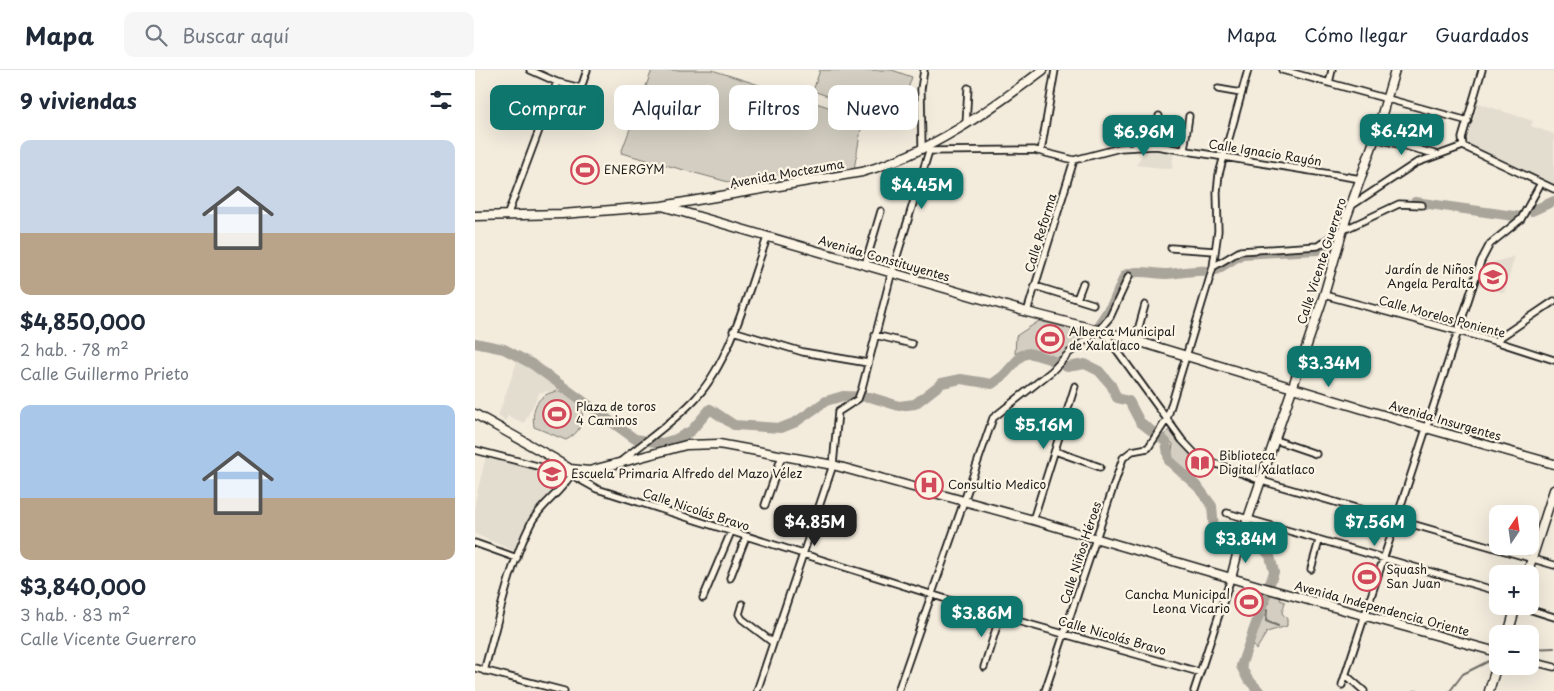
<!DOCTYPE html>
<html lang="es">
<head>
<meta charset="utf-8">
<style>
  body { margin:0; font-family:"Playpen Sans",sans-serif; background:#f6f6f7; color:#1f2937; height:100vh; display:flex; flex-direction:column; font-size:19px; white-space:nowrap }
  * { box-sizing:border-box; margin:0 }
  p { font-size:16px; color:#747a83 }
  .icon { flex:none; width:28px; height:28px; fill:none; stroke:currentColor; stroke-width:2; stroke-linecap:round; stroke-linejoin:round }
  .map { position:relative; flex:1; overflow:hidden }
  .drawer { display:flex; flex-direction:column; background:#fff; width:475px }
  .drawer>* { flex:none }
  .banner { position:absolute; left:15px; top:15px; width:475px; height:45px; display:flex; gap:10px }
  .needle { width:32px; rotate:13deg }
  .buttons { position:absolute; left:1014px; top:435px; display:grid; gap:10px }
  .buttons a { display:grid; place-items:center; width:50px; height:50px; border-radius:10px; background:#fff; box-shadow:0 5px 20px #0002; font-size:25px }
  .price { position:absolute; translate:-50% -42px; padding:0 11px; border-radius:10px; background:#0f766e; color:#fff; font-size:16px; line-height:32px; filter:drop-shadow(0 1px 2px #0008) }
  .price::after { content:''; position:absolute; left:50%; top:30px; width:15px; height:11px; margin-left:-8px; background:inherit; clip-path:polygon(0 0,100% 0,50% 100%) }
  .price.active { background:#222; color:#fff }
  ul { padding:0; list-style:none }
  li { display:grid; align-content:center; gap:10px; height:265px; padding:0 20px }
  li span { display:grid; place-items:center; height:155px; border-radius:10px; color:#555 }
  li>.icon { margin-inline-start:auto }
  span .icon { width:90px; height:90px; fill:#fffc; stroke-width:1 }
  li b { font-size:21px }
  h2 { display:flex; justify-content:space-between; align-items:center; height:60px; padding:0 20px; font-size:21px }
  .pill { padding:0 18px; border-radius:10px; background:#fff; box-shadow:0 5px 20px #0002; font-size:18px; line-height:45px }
  .pill.active { background:#0f766e; color:#fff }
  header { display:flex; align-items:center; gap:30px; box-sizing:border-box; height:70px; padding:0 25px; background:#fff; border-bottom:1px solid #e0e1e3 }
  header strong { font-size:24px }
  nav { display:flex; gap:28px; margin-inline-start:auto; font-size:18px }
  .search { width:350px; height:45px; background:#f6f6f7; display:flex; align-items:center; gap:12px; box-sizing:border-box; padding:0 18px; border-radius:10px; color:#747a83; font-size:19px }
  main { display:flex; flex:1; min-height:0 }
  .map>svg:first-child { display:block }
</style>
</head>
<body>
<header>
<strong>Mapa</strong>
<div class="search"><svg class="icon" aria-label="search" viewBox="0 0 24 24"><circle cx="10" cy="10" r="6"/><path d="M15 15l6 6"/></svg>Buscar aquí</div>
<nav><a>Mapa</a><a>Cómo llegar</a><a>Guardados</a></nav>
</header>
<main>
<section class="drawer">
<h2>9 viviendas<svg class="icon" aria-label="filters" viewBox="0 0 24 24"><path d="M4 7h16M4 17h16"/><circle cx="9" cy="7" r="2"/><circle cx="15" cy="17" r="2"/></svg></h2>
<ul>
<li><span style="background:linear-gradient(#c9d6e8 60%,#b9a48a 0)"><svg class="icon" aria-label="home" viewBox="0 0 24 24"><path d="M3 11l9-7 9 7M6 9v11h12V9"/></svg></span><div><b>$4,850,000</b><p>2 hab. · 78 m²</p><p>Calle Guillermo Prieto</p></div></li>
<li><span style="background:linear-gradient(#a9c7e8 60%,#b9a48a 0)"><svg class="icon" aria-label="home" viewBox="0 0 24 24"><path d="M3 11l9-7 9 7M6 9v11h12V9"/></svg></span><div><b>$3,840,000</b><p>3 hab. · 83 m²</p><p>Calle Vicente Guerrero</p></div></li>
</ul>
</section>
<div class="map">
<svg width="1079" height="621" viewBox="0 0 1079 621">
  <rect width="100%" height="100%" fill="#f3ecdd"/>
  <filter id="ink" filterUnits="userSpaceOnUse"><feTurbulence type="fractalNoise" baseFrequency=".02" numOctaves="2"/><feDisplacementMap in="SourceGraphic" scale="10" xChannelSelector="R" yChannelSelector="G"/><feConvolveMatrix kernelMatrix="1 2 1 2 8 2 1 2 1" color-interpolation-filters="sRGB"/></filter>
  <g filter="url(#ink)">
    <!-- built -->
    <path fill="#e3ddcf" d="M1003,33L1058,51L1056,56L1079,64V114L991,73Z
      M673,76L699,78L697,99L661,95Z
      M1040,186L1029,223L999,214L1006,196Z
      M44,286L84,309L81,321L65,322L49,353L33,346L30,351L23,346Z
      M11,386L85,403L89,413L54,447L40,481L0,464V432Z"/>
    <!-- green -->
    <path fill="#d3cec1" stroke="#78756e" d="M177,0H237L388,48L379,99L283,120L146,83Z
      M345,0H417L437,7L422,50L338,21Z
      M564,251L616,264L581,289C566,282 554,275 540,284L541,266Z
      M83,321C111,326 117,357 91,370L59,357C56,337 63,324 83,321Z
      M694,360L723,391L712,402L701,395L696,387L698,374L689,365Z
      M770,518L785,523L778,545L762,540Z
      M795,521L808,525L805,530L810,532L807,543L812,549V556L792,562L781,580L777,572Z"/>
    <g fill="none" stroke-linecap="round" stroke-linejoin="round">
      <!-- stream -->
      <path stroke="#716e68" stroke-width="2" d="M791,528L794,533
        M792,540L791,551L803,556
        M1055,579L1079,578
        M939,621H942
        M975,621L988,604L1018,589"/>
      <!-- river -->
      <path stroke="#aaa59b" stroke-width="10" d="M940,132L1046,147
        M1057,141L1079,131
        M741,200L767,184L843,180L861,166
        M622,257L638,233L650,205C662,199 678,204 692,204C706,203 718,200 732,201
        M0,273L29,279L57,294L160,369L187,373L201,369L216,361L235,339L259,355L306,358L321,352L351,331L368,326L395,327L424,336L440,334L467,313L486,309L517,314L528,306L546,286L554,283L574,289L592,297L610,294L624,301L636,315L642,328L654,331L665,352L691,372L694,391L723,417L737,436L739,460L746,466L780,469L795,486L799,502L766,596L772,608L784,621"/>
      <defs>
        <path id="minor" d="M55,0L82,12L106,18L112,0
          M807,0L993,51
          M854,13L857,0
          M743,19L766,23
          M491,55L493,18
          M900,68L960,84
          M681,76L684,46
          M988,76L1079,119
          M988,76L987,68L1007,0
          M447,79L446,19L449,0
          M709,80L714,46
          M454,81L559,80L599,90L645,78L681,76L886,109
          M566,81L580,0
          M876,136L941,93L988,76
          M32,146L82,12
          M696,178L740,181
          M390,195L406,141
          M738,197L765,181L843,176L860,164L924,134L947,135
          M560,216L618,234
          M849,225L1020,271L1079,290
          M602,229L608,213
          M552,242L599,90
          M258,261L328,282L393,293
          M628,261L707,370L723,387L787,411L1079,495
          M400,265L437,274
          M660,271L670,235
          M1020,271L1079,231
          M800,370L841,384
          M0,380L97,405L122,419L525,546L724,602
          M580,381L625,397
          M145,392C170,371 199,352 221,328C258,287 273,219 292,168
          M290,435L307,386
          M752,443L1022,521
          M558,450L600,316
          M0,473L42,488
          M836,499L844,471
          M255,508L271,467
          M228,528L256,462
          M267,534L264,544L267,549L297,572
          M1044,536L1079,547
          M1055,591L1079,597
          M509,597L525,546
          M0,598L89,621
          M9,601C23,552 33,499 56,453C66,434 87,422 97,403
          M871,605L889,621
          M867,615L1006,191L1015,174L1046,149L1066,113
          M282,621L358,395L363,342L383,329L387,318L415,209L454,81L453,76
          M423,621L518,348L577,301L594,283L624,260L635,247L654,206
          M570,621L648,388L657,381L673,378L692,349L738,197L743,161L742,122L744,104L773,0
          M719,621L756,508"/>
        <path id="major" d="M187,136L552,242L642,265L951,358L1079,394
          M0,146L87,144L187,136L387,102C455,83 512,42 568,0
          M0,344L80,389
          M77,388L95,399L114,401L211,375L244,374L358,395L558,450L797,520L1022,582
          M1052,504L1079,420
          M756,508L767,466L849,225L871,149L900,68L920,0
          M1033,564L1041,536
          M1014,621L1022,595"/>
      </defs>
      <!-- minor casing -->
      <use href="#minor" stroke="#1c1c1c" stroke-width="9"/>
      <!-- major casing -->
      <use href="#major" stroke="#1c1c1c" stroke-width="11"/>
      <!-- minor -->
      <use href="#minor" stroke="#fcf5e5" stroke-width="5.5"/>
      <!-- major -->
      <use href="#major" stroke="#fcf5e5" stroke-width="8"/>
    </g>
  </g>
  <!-- icons -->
  <defs>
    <symbol id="stadium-ring" viewBox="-11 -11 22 22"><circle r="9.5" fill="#fcf5e5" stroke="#d1495b" stroke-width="1.5"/><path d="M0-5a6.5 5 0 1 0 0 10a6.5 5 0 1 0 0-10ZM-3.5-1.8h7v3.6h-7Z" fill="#d1495b"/></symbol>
    <symbol id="school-ring" viewBox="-11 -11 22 22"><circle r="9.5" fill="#fcf5e5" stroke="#d1495b" stroke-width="1.5"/><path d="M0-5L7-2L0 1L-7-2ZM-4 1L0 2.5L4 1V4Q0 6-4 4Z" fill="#d1495b"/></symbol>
    <symbol id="library-ring" viewBox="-11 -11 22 22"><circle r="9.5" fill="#fcf5e5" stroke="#d1495b" stroke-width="1.5"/><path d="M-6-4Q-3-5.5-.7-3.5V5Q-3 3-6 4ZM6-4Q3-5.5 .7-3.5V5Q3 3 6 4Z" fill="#d1495b"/></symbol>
    <symbol id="hospital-ring" viewBox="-11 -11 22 22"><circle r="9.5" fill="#fcf5e5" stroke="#d1495b" stroke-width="1.5"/><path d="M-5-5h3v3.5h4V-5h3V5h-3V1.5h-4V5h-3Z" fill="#d1495b"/></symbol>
  </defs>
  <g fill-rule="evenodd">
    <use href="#stadium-ring" x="94" y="84" width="32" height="32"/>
    <use href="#school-ring" x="1002" y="191" width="32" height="32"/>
    <use href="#stadium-ring" x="559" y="253" width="32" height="32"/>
    <use href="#stadium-ring" x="66" y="328" width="32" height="32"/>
    <use href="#library-ring" x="709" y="377" width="32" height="32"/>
    <use href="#school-ring" x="61" y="388" width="32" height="32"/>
    <use href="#hospital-ring" x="438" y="399" width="32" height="32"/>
    <use href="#stadium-ring" x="876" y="491" width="32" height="32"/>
    <use href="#stadium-ring" x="758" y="516" width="32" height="32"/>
  </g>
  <g text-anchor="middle" stroke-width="4.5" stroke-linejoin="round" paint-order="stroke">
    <!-- street labels -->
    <g font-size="12" fill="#1c1c1c" stroke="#fcf5e5">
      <text transform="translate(790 83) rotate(9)" y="4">Calle Ignacio Rayón</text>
      <text transform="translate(312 104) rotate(-10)" y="4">Avenida Moctezuma</text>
      <text transform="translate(566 163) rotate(-73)" y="4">Calle Reforma</text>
      <text transform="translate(409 189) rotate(16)" y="4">Avenida Constituyentes</text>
      <text transform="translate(847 191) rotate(-72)" y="4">Calle Vicente Guerrero</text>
      <text transform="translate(967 247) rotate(15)" y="4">Calle Morelos Poniente</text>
      <text transform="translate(970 351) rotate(16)" y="4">Avenida Insurgentes</text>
      <text transform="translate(221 440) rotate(18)" y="4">Calle Nicolás Bravo</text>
      <text transform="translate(606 483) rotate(-72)" y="4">Calle Niños Héroes</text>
      <text transform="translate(907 539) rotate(15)" y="4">Avenida Independencia Oriente</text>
      <text transform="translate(637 566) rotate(16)" y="4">Calle Nicolás Bravo</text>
    </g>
    <!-- poi labels -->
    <g font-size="12" fill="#1c1c1c" stroke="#fcf5e5" text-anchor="start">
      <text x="129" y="104">ENERGYM</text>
      <text x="999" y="204" text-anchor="end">Jardín de Niños<tspan x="999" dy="14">Angela Peralta</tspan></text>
      <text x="594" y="266">Alberca Municipal<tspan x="594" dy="14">de Xalatlaco</tspan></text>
      <text x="101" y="341">Plaza de toros<tspan x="101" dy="14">4 Caminos</tspan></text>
      <text x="744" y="390">Biblioteca<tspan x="744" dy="14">Digital Xalatlaco</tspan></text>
      <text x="96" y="408">Escuela Primaria Alfredo del Mazo Vélez</text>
      <text x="473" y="419">Consultio Medico</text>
      <text x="911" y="504">Squash<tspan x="911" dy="14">San Juan</tspan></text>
      <text x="755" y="529" text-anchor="end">Cancha Municipal<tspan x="755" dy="14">Leona Vicario</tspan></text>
    </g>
  </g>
</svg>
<div class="buttons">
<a><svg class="needle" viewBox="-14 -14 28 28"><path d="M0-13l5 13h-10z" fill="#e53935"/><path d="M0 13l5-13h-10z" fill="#747a83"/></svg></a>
<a>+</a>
<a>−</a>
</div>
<b class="price" style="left:927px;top:86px">$6.42M</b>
<b class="price" style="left:669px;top:87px">$6.96M</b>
<b class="price" style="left:447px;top:140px">$4.45M</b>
<b class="price" style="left:854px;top:318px">$3.34M</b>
<b class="price" style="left:569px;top:380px">$5.16M</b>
<b class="price active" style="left:340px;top:477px">$4.85M</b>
<b class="price" style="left:900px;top:477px">$7.56M</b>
<b class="price" style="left:771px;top:494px">$3.84M</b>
<b class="price" style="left:507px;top:568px">$3.86M</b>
<div class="banner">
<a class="pill active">Comprar</a>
<a class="pill">Alquilar</a>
<a class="pill">Filtros</a>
<a class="pill">Nuevo</a>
</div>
</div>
</main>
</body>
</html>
